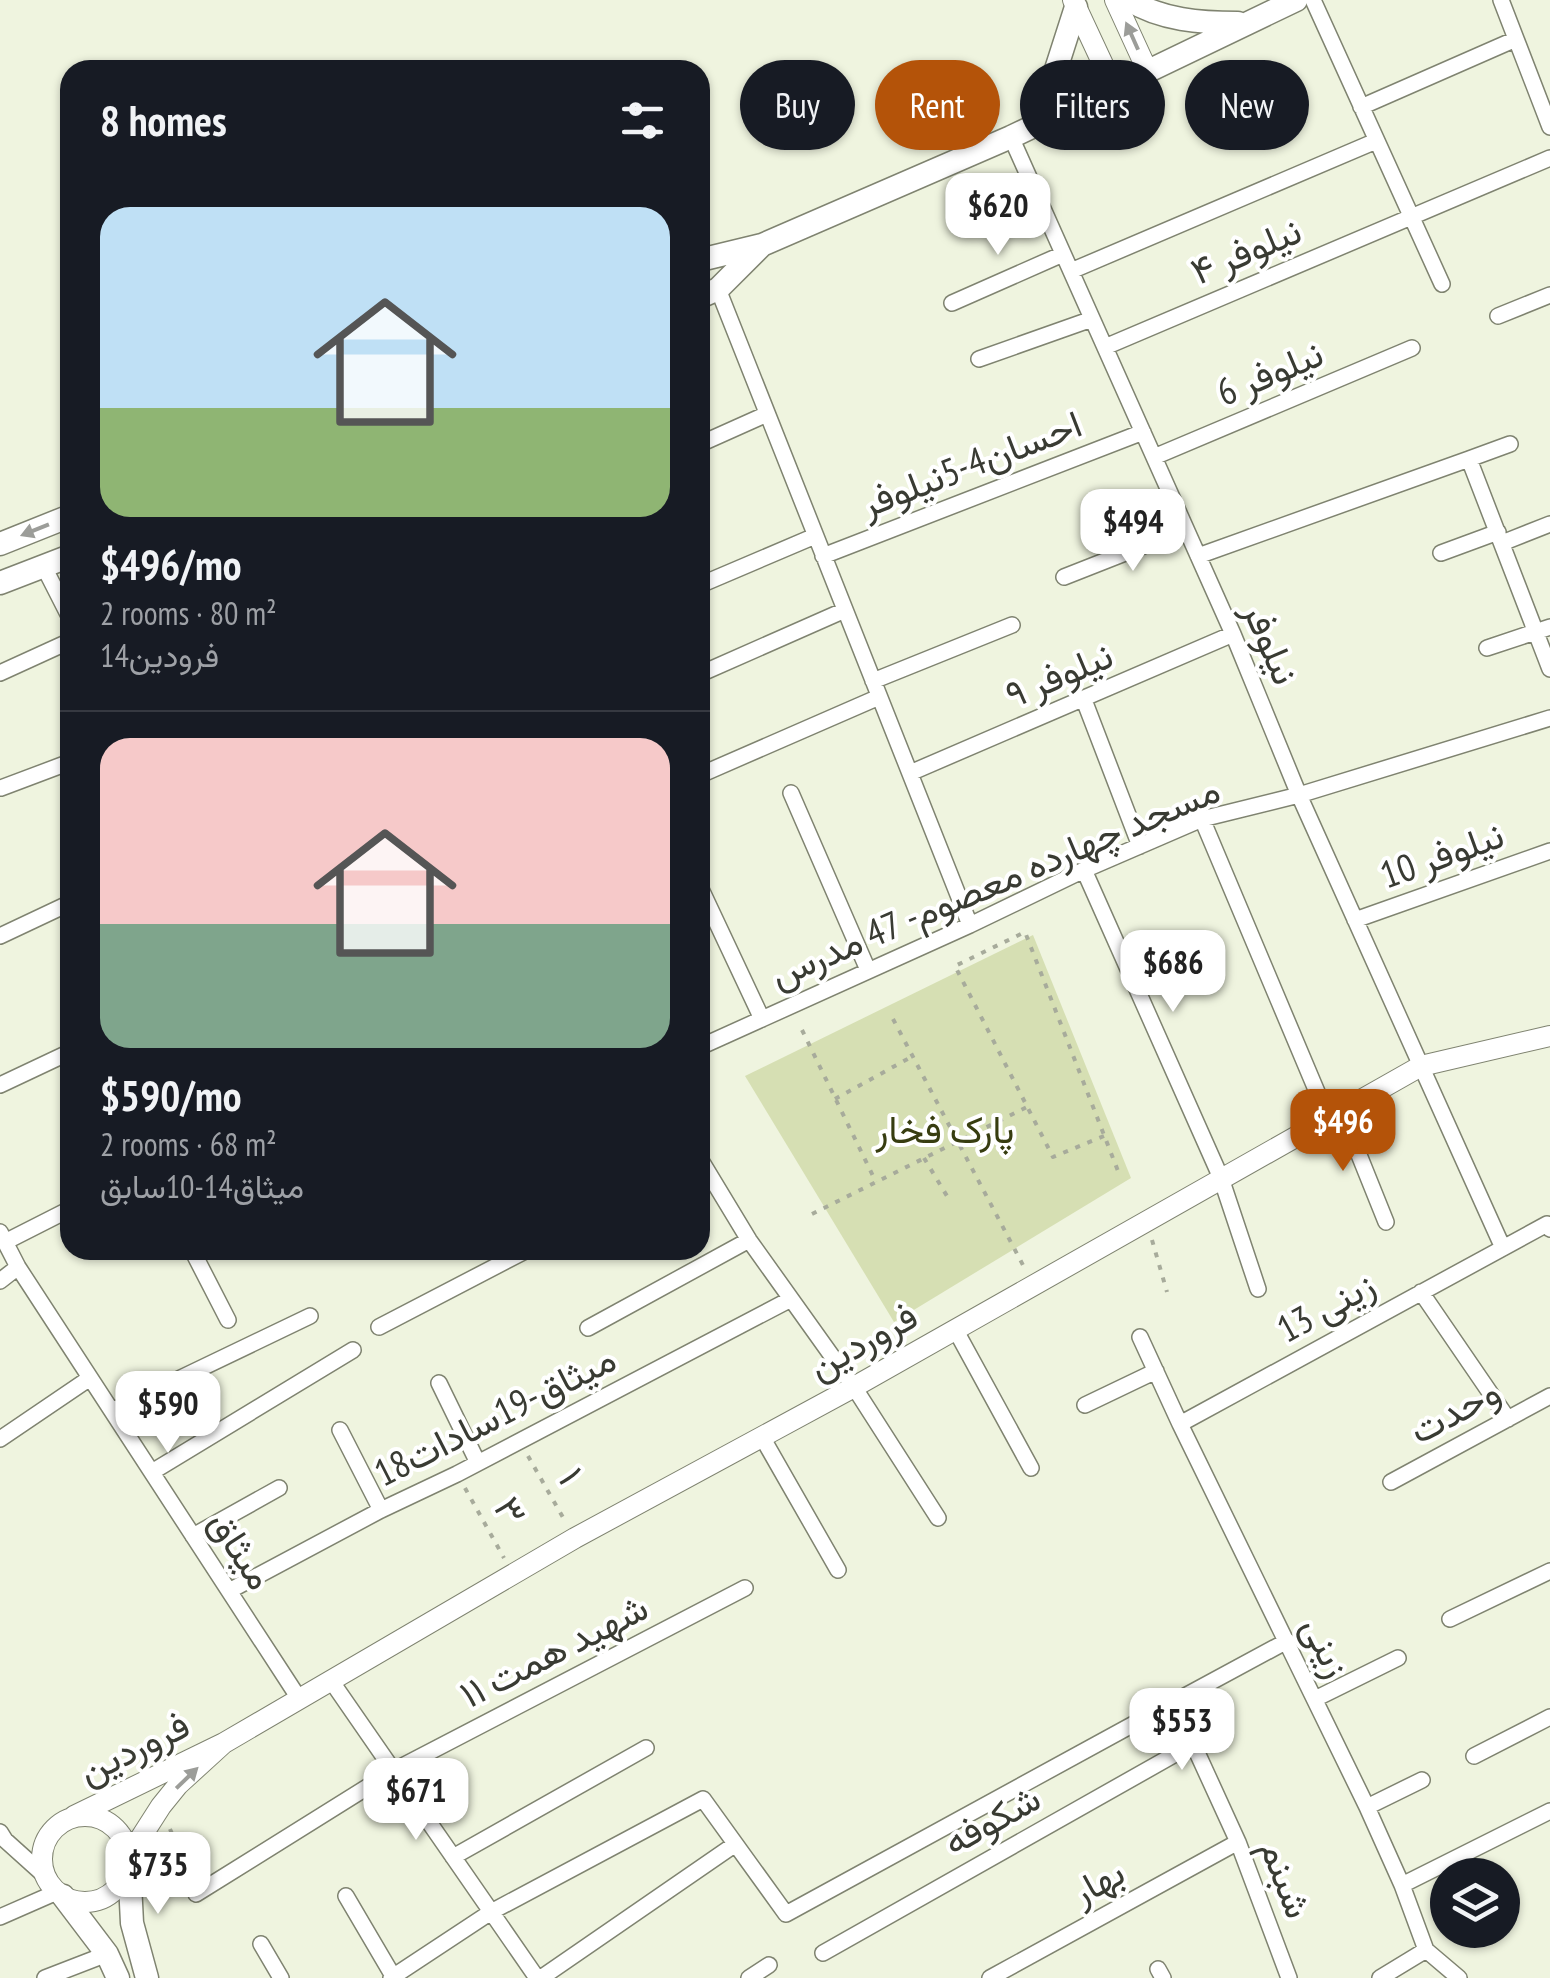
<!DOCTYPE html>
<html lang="en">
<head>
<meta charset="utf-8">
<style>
  body { margin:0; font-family:"PT Sans Narrow",Vazirmatn,sans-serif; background:#242831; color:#f1f3f6; height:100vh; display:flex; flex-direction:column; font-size:38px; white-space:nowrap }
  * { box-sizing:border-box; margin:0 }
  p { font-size:32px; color:#9ea1a6 }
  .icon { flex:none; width:55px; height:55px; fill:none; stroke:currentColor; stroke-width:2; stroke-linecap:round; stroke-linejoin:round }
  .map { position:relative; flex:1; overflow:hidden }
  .details { position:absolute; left:60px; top:60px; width:650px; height:1200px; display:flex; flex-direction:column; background:#171b24; border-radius:30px; box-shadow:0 2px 8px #0004 }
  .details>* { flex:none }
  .top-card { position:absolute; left:740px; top:60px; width:660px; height:90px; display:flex; gap:20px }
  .controls { position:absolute; left:1430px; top:1858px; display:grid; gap:20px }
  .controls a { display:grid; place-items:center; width:90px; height:90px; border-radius:50%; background:#171b24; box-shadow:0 2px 8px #0004; font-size:50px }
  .price { position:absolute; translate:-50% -85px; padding:0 22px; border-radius:20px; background:#fff; color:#222; font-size:32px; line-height:65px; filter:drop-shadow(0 2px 5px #0008) }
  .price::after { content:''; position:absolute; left:50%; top:60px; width:30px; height:22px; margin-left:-15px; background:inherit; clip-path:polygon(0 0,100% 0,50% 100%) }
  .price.current { background:#b45309; color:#fff }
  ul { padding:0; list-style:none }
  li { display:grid; align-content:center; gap:20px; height:530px; padding:0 40px }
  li+li { border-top:2px solid #363941 }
  li span { display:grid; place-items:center; height:310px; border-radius:30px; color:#555 }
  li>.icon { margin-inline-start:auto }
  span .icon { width:180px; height:180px; fill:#fffc; stroke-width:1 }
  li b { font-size:42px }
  h2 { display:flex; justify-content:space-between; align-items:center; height:120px; padding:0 40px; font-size:42px }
  .tag { padding:0 35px; border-radius:45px; background:#171b24; box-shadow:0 2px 8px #0004; font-size:35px; line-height:90px }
  .tag.current { background:#b45309; color:#fff }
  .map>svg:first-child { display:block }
</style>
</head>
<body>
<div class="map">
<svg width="1550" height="1978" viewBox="0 0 1550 1978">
  <rect width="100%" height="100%" fill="#eff4df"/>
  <!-- green -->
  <path fill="#d6dfb3" d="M1033,935L1131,1178L894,1322L745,1076Z"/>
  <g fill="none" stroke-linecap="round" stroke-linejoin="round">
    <defs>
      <path id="minor" d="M1313,0L1442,284
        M1501,0L1550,127
        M1361,107L1516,39
        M1011,137L1233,634L1299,795L1503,1248
        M1071,271L1376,141
        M718,289L970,925
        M952,303L1063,254
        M1498,316L1550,295
        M1105,347L1550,158
        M979,359L1092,319
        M700,444L767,414
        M1154,457L1412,348
        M1469,459L1510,444
        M1502,543L1550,524
        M1441,553L1498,532
        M823,556L1143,432
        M1198,556L1469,459L1550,669
        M44,567L70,618
        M1064,577L1186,529
        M700,585L815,536
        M1487,648L1550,627
        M0,673L70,641
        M700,674L845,610
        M873,681L1012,625
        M1084,700L1140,846
        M910,773L1233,634
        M700,775L879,697
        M1,788L70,762
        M791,793L868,970
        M1202,819L1328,1118
        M1084,870L1221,1178L1258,1289
        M700,887L762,1019
        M1355,920L1550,851
        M0,936L70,903
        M700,1047L970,925L1084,870L1202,819L1299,795L1550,718
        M0,1085L70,1052
        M1341,1110L1386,1222
        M700,1159L749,1240L854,1387L938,1518
        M0,1232L18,1267L300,1700
        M5,1242L70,1209
        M192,1250L228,1320
        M0,1281L18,1267
        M1421,1292L1508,1419
        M379,1327L527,1250
        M588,1328L749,1240
        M955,1329L1031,1468
        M1140,1337L1180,1424L1367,1807L1402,1885L1426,1950L1459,1978
        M439,1383L478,1463
        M1085,1405L1156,1371
        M112,1411L310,1316
        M1180,1424L1547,1224L1550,1229
        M340,1430L381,1510
        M762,1437L838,1570
        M0,1439L90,1378
        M152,1472L353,1350
        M1391,1482L1550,1396
        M193,1536L279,1488
        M229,1591L381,1510L457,1474L791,1299
        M1450,1619L1550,1571
        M1287,1641L1174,1702L1238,1842L1289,1978
        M332,1682L537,1978
        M1315,1699L1398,1658
        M1474,1756L1550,1717
        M1367,1807L1422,1780
        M0,1832L5,1840L44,1875
        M453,1857L646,1748
        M1402,1885L1550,1811
        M196,1894L393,1771L745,1588
        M346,1896L393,1976
        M0,1917L57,1892
        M261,1944L281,1978
        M823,1953L1193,1744
        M1158,1969L1163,1978
        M45,1978L107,1954
        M391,1978L491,1912L703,1799L786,1914L1174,1702
        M541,1978L734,1845
        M749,1978L769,1965
        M990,1978L1238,1842
        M1380,1978L1426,1950"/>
      <path id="tertiary" d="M1073,0L1114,88
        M1115,0L1148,72
        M224,1743L575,1538L854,1387L1421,1066L1550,1036
        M42 1859a43 43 0 1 1 86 0a43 43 0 1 1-86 0Z
        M74,1816L224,1743L178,1785L161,1806L129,1856"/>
      <path id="secondary" d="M1129,0C1161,20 1201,23 1238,23
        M1034,126L1050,88L1076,7
        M700,260L762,245L1011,137L1296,0
        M700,297L718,289L762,245
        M0,544L70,516
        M0,583L70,556
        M129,1863L132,1923L147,1978
        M63,1896L107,1954L118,1978"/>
    </defs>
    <!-- minor casing -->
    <use href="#minor" stroke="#7f8370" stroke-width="18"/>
    <!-- tertiary casing -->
    <use href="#tertiary" stroke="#7f8370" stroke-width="22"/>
    <!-- secondary casing -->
    <use href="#secondary" stroke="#7f8370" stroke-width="25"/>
    <!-- path -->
    <path stroke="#a7ab9b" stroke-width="4" stroke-dasharray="5 8" stroke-linecap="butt" d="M893,1019L1024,1267
      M802,1030L876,1182
      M835,1099L913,1056
      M1104,1136L1053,1157L955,966L1025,932L1118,1171
      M924,1158L950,1201
      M812,1214L1029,1106
      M1152,1240L1167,1292
      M528,1456L565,1521
      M465,1488L504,1558
      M170,1829L191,1880"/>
    <!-- minor -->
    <use href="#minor" stroke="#fff" stroke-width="15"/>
    <!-- tertiary -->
    <use href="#tertiary" stroke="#fff" stroke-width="20"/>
    <!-- secondary -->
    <use href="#secondary" stroke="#fff" stroke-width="22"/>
  </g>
  <!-- one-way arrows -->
  <defs><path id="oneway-solid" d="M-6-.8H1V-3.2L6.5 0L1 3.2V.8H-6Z" transform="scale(2.5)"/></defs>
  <g fill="#9c9d99">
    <use href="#oneway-solid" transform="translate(1132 36) rotate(-114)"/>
    <use href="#oneway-solid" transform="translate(35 530) rotate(158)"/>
    <use href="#oneway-solid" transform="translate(187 1778) rotate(-44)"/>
  </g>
  <g text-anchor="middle" stroke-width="8" stroke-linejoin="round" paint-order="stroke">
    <!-- street labels -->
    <g font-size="38" fill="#393b33" stroke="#fff">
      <text transform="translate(1246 251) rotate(-23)" y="13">نیلوفر ۴</text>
      <text transform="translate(1270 373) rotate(-23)" y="13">نیلوفر 6</text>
      <text transform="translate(971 464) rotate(-21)" y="13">احسان4-5نیلوفر</text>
      <text transform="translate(1271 643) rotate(67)" y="13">نیلوفر</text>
      <text transform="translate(1059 675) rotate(-23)" y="13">نیلوفر ۹</text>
      <text transform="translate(1442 855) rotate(-20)" y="13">نیلوفر 10</text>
      <text transform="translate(995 882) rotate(-23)" y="13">مسجد چهارده معصوم- 47 مدرس</text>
      <text transform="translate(1326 1307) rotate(-29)" y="13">زینی 13</text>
      <text transform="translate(863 1341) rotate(-29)" y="13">فروردین</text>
      <text transform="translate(1455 1411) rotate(-28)" y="13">وحدت</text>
      <text transform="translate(495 1416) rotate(-27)" y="13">18میثاق-19سادات</text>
      <text transform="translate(571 1476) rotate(60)" y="13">۱</text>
      <text transform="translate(510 1511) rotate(61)" y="13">۳</text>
      <text transform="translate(241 1550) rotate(57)" y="13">میثاق</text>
      <text transform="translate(1326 1647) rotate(64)" y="13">زینی</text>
      <text transform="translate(554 1651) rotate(-27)" y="13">شهید همت ۱۱</text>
      <text transform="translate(134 1748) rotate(-26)" y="13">فروردین</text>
      <text transform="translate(992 1820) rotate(-29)" y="13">شکوفه</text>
      <text transform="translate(1286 1879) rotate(69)" y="13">شبنم</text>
      <text transform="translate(1098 1882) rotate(-29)" y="13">بهار</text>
    </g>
    <!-- park labels -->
    <g font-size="38" fill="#373d10" stroke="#fff">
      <text x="945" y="1143">پارک فخار</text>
    </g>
  </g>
</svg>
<div class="controls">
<a><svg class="icon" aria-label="layers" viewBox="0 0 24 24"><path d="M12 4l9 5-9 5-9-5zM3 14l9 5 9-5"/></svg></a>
</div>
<b class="price" style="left:998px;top:258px">$620</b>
<b class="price" style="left:1133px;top:574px">$494</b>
<b class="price" style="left:1173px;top:1015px">$686</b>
<b class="price current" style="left:1343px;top:1174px">$496</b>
<b class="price" style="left:168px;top:1456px">$590</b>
<b class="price" style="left:1182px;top:1773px">$553</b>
<b class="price" style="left:416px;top:1843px">$671</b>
<b class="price" style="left:158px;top:1917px">$735</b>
<div class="top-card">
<a class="tag">Buy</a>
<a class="tag current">Rent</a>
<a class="tag">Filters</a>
<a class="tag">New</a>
</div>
<section class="details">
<h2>8 homes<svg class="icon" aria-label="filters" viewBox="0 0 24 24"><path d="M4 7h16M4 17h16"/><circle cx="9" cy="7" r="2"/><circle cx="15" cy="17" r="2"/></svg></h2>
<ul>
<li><span style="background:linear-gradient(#bfe0f5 65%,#8fb573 0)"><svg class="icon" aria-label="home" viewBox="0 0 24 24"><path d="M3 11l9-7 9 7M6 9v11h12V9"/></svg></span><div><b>$496/mo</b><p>2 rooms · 80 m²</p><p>14فرودین</p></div></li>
<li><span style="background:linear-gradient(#f6c9c9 60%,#7fa58c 0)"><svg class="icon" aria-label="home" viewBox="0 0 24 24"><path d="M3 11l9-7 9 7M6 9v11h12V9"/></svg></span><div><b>$590/mo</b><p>2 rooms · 68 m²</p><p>میثاق14-10سابق</p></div></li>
</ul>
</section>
</div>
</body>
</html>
